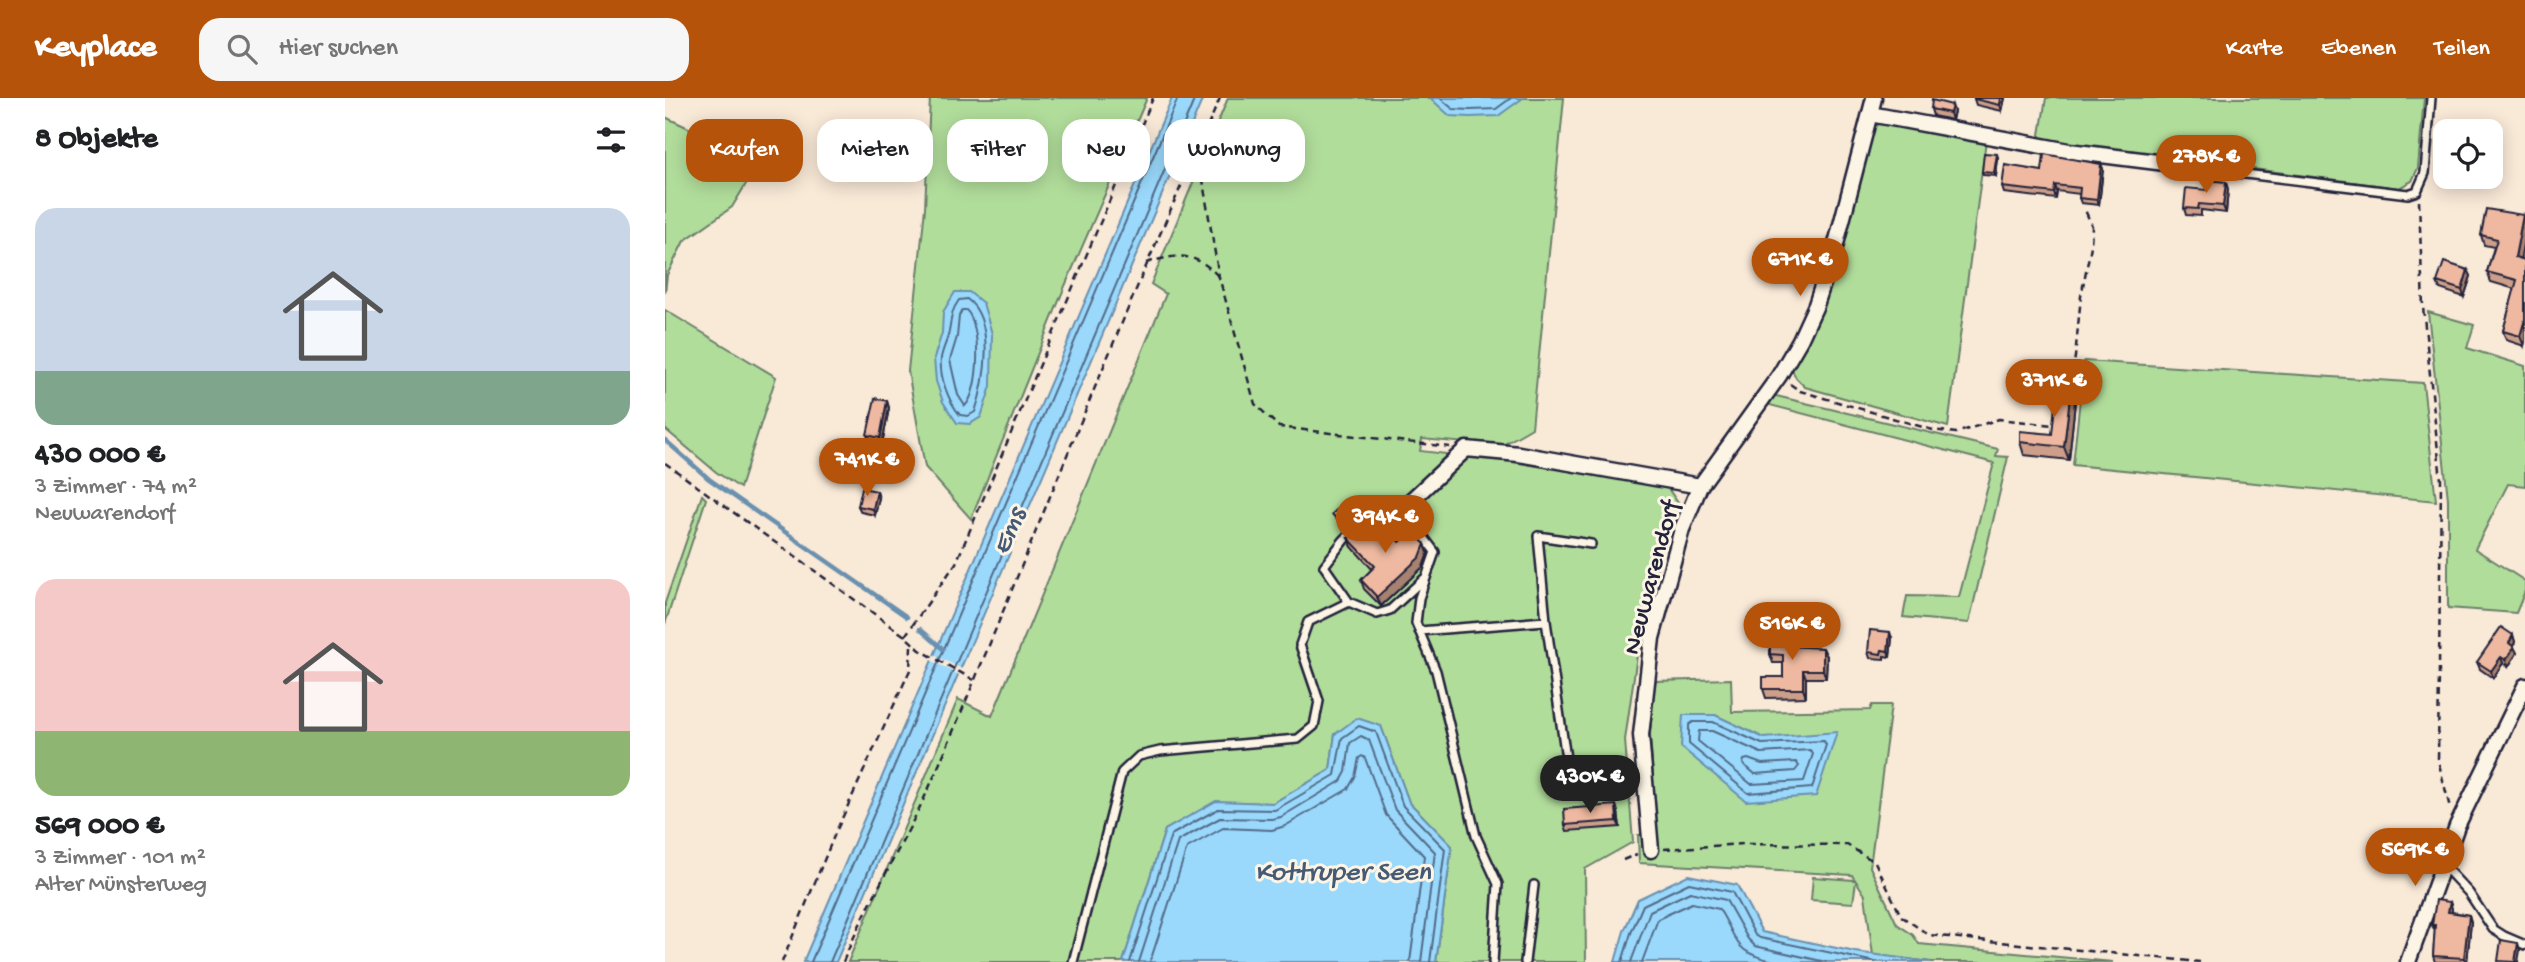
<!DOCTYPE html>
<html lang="de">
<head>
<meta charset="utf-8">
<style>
  body { margin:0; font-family:"Gochi Hand",sans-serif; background:#f6f6f6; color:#202124; height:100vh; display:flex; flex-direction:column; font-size:26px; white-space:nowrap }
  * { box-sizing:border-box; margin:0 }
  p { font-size:23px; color:#757577 }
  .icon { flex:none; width:38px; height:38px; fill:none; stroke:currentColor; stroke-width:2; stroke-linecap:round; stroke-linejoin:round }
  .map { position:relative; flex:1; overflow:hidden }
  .side { display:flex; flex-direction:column; background:#fff; width:665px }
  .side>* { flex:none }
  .banner { position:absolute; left:21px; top:21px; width:665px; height:63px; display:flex; gap:14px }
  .controls { position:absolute; left:1768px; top:21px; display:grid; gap:14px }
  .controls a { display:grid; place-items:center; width:70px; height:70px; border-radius:14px; background:#fff; box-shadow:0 4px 18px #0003; font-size:35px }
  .price { position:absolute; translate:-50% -60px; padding:0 16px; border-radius:24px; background:#b45309; color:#fff; font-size:23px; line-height:46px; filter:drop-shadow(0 2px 4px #0008) }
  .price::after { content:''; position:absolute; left:50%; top:42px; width:21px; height:16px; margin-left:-10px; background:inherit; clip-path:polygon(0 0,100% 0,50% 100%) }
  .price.selected { background:#222; color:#fff }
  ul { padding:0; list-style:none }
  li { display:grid; align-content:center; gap:14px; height:371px; padding:0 35px }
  li span { display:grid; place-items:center; height:217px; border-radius:21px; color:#555 }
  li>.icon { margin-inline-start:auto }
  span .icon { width:126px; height:126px; fill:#fffc; stroke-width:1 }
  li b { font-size:30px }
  h2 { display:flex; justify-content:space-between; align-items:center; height:84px; padding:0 35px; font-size:30px }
  .chip { padding:0 24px; border-radius:21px; background:#fff; box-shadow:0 4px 18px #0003; font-size:24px; line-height:63px }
  .chip.selected { background:#b45309; color:#fff }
  header { display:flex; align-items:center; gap:42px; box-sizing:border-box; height:98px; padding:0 35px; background:#b45309; color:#fff }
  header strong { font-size:33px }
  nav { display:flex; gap:38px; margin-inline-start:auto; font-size:24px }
  .search { width:490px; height:63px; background:#f6f6f6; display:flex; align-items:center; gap:18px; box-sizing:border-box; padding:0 24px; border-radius:21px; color:#757577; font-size:26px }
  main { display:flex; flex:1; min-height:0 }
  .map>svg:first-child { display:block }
</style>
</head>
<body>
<header>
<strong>Keyplace</strong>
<div class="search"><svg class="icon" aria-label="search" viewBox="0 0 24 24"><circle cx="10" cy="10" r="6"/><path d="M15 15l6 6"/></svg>Hier suchen</div>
<nav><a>Karte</a><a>Ebenen</a><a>Teilen</a></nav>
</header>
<main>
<section class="side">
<h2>8 Objekte<svg class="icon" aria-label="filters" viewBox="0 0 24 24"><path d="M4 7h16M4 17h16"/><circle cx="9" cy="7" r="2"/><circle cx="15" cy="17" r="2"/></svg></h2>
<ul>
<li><span style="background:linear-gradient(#c9d6e8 75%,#7fa58c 0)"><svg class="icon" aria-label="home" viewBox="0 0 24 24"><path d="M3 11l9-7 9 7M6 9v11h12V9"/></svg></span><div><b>430 000 €</b><p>3 Zimmer · 74 m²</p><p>Neuwarendorf</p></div></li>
<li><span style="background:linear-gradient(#f6c9c9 70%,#8fb573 0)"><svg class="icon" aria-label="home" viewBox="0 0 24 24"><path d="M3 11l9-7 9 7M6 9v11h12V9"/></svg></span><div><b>569 000 €</b><p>3 Zimmer · 101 m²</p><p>Alter Münsterweg</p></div></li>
</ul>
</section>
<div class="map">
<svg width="1860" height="864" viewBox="0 0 1860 864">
  <rect width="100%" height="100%" fill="#f9e9d7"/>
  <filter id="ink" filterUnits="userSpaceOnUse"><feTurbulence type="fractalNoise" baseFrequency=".0143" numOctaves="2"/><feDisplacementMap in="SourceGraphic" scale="14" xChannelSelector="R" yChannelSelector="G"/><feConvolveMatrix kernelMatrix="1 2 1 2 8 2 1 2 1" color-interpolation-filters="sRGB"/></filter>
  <g filter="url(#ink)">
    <!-- green -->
    <path fill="#b1dd9b" stroke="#6a806b" stroke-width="2" fill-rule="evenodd" d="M265,0H482L400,188L306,421L260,369L243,273L260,110Z
      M563,0H899L867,330L836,348L757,341L755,353L842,363L1002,389L1013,405L996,451L973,550L960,642L968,744L920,771L921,864H771L787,748L744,704L716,628L670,636L665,672L608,705L551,704L500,732L458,864H183L293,601L327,618L501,196L486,186Z
      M1381,0H1759L1753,70L1747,83L1734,90L1374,43Z
      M0,19L95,63L67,109L19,143L2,177L0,195Z
      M1218,24L1321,42L1283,329L1140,289L1131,280L1126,270L1207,29Z
      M0,212L111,279L75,390L51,374L0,331Z
      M1763,214L1809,227L1802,250L1860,268V388L1843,386L1810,451L1860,483V493L1851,515L1783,510V401Z
      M1419,263L1758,285L1771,403L1408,367Z
      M1107,297L1333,351L1331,358L1343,359L1304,525L1238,519L1242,498L1294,499L1329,365L1101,306Z
      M37,397L41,401L0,526V505Z
      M1066,581L1067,614L1205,612L1207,607H1226L1205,769L1232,826L1248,837L1254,846L1448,864H1266L1208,857L1200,797L1191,783L1188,805L1146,802L1148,779L1190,782L1187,777L974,765L973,737L992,736L985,637L989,583ZM1018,617H1050L1099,640Z"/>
    <!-- water -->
    <path fill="#9ad9fc" stroke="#6a90af" stroke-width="2" d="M507,0H538L171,864H138Z
      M765,0H858L833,18L805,19L785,18Z
      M290,194H304L318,205L327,236L326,288L316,319L305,326L292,325L278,304L271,283L269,260L277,235L278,214Z
      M1018,617H1050L1099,640L1172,634L1151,698L1081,703L1016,649Z
      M692,620L716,628L744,704L787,748L771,864H458L500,732L551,703L608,705L665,672L670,636Z
      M1023,777L1072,787L1097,834L1190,854L1266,864H950L959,833L973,801Z"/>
    <!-- pier -->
    <path fill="#f9e9d7" d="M267,556L299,572L296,578L264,561Z"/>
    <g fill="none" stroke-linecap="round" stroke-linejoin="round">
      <!-- shore -->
      <path stroke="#526b88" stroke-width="2" d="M775,0L788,11L805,12L831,11L846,0
        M302,201C331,223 320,284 310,314L303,318L295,317C283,303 274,278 276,260C277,253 281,245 283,238C287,223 284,216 294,202Z
        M297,212H301C317,226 315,294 300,308L293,297L285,262L292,239L294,218Z
        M1028,624H1048L1097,646L1159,643L1161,647L1147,690L1083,695L1024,646V627Z
        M1034,633H1047L1096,655L1145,652L1148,656L1139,683L1086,686L1033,643Z
        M1083,661L1097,666L1131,664L1134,668L1130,673L1090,676L1078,666L1079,662Z
        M146,864L513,0
        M165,864L530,0
        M465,864L506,737L553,711L610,712L670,677L677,640L694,628L711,634L738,708L780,751L765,864
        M474,864L513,743L555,720L607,721L616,719L676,683L681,674L685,645L696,638L704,642L730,712L770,754L756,864
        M485,864L522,750L558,730L607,732L620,728L683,691L690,679L694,660L697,658L700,660L721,717L759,758L745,864
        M957,864L966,835L978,807L1024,785L1067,794L1090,837L1095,840L1210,864
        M966,864L985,813L1025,794L1061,802L1083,841L1090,848L1161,864
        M977,864L993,821L1027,805L1054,811C1076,846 1067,854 1112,864"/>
      <!-- stream -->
      <path stroke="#6a90af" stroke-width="4.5" d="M0,342L44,381L242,519
        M255,531L278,551"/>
      <defs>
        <path id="service" d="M1548,72L1743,96L1752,93L1760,75L1766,0
          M733,415L755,434L770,454L754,500L751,525L771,573L811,738L833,786L828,864
          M684,504L659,468L679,442L705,416L725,422
          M881,523L873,438L926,446
          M754,533L881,523L904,681
          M1777,766L1804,795L1828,831L1839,838L1860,847
          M408,864L457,674L474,658L495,653L633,641L649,628L654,603L635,547L643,524L684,504L712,516L725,512L761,479
          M860,864L869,787"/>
        <path id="minor" d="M1205,16L1404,53L1548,71
          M725,422L801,351L854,356L1035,388
          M986,752L976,637L987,540L1017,431L1035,388L1114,278L1135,242L1151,207L1171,146L1209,0
          M1743,864L1792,728L1860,588"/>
      </defs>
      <!-- service casing -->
      <use href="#service" stroke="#22223b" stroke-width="12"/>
      <!-- minor casing -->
      <use href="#minor" stroke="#22223b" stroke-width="19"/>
      <!-- path -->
      <path stroke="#22223b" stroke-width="2.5" stroke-dasharray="7 5" stroke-linecap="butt" d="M555,0L535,46L539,90L554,179L590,306L614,329L785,349
        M1754,103L1758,209L1776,382L1773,662L1785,710
        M481,165C512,156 530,153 554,179
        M1399,282L1407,276L1410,259L1416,198L1426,148L1427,128L1420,112
        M1125,286L1135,293L1268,332L1291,335L1334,321L1388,327
        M0,365L240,538L255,552L309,582
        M240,538L291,465L488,0
        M999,751L1079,746L1182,747L1210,764L1236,818L1264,837L1535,864
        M958,762L972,756
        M117,864L169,738L245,572L246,548
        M178,864C205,799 243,739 271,674C360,465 441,253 535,46"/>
      <!-- service -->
      <use href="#service" stroke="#fcf5e5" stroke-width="7"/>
      <!-- minor -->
      <use href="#minor" stroke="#fcf5e5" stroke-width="14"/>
    </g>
    <!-- wall -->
    <path fill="#cd9f8a" stroke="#22223b" stroke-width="2" d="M1340,0L1337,13L1311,7L1309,1Z
      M1266,11L1289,13L1287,22L1268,18Z
      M1333,60L1331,78L1318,77L1317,74Z
      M1436,66L1438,71L1434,107L1416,105L1414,100L1415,96L1392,93L1391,101L1339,95L1337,89L1377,73Z
      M1563,91L1561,115L1536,112V118L1521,117L1519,110L1542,92Z
      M1858,117L1860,122V136L1855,161L1860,162V243L1859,248L1841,242L1838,233L1850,191L1826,184L1822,174L1829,149L1819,147L1816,137Z
      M1803,172L1806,178L1799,199L1775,191L1772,184Z
      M1407,281L1411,294L1404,362L1359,357L1355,344L1387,336Z
      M222,303L224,310L217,346L205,344L202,337Z
      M214,400L210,417L196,414L193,408Z
      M683,440L760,446L763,455L758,469L716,508L699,491L696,482L707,471L687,449Z
      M1848,537L1850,544L1848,548L1852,555L1843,569L1838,565L1828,580L1815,571L1812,564Z
      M1227,540L1225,559L1219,558V561L1205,560L1203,554Z
      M1125,541V548L1162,558L1161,580H1141V599L1101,600L1098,591L1118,579V565H1108L1105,556Z
      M953,714L955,729L902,733L900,727Z
      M1785,804L1787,811V814L1804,817L1806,824L1802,864H1770L1768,858L1770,833L1767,827Z"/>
    <!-- shaded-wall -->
    <path fill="#a78270" stroke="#22223b" stroke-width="2" d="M1336,0H1340L1337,13L1335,7Z
      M1287,7L1289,13L1287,22L1285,15Z
      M1332,56L1333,60L1331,78L1329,75Z
      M1436,66L1438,71L1434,107L1432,102Z
      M1561,84L1563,91L1561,115L1558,108Z
      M1390,87L1392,93L1391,101L1389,95Z
      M1858,117L1860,122V136L1854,169L1850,159Z
      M1803,172L1806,178L1799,199L1797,192Z
      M1860,221V243L1859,248L1855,238Z
      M1407,281L1411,294L1404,362L1399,349Z
      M222,303L224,310L217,346L215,340Z
      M212,393L214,400L210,417L208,411Z
      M687,417L688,420L678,429L676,426Z
      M760,446L763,455L758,469L716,508L712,499Z
      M1122,532L1125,541V557L1122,548Z
      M1225,534L1227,540L1225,559L1223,553Z
      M1848,537L1850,544L1846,552L1844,545Z
      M1849,549L1852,555L1843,569L1841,562Z
      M1158,550L1162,558L1161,580L1158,572Z
      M1836,559L1838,565L1828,580L1826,573Z
      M1138,572L1141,580V599L1138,591Z
      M951,707L953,714L955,729L952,723Z
      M1785,804L1787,811L1786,821L1783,814Z
      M1804,817L1806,824L1802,864H1801L1799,860Z
      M1853,845L1855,852L1853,864H1850Z"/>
    <!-- building -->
    <path fill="#eeb9a0" stroke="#22223b" stroke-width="2" d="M1309,0H1336L1335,7L1309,1Z
      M1267,2L1287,7L1285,15L1266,11Z
      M1319,55L1332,56L1329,75L1317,74Z
      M1379,56L1436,66L1432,102L1414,100L1415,90L1390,87L1389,95L1337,89L1340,67L1377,73Z
      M1542,82L1561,84L1558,108L1534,106L1533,111L1519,110L1521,90L1542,92Z
      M1821,111L1858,117L1850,159L1860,162V221L1855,238L1838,233L1852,182L1822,174L1832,141L1816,137Z
      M1779,164L1803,172L1797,192L1772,184Z
      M1393,279L1407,281L1399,349L1355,344V333L1387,336Z
      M210,300L222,303L215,340L202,337Z
      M197,390L212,393L208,411L193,408Z
      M677,407L687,417L676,426L667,416Z
      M706,419L728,442L730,440L735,444L747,433L760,446L755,459L712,499L696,482L710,468L683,440Z
      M1836,529L1848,537L1844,545L1849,549L1841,562L1836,559L1826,573L1812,564Z
      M1105,532H1122V548L1158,550V572H1138V591H1098V579H1118V557L1105,556Z
      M1205,532L1225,534L1223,553L1217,552L1216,556L1203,554Z
      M951,707L952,723L900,727L899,711Z
      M1771,802L1785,804L1783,814L1804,817L1799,860L1768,858L1770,827H1767Z
      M1836,842L1853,845L1850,864L1833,863Z"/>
  </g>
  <g text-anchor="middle" stroke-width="6" stroke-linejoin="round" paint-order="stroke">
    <!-- street labels -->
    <g font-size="26" fill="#22223b" stroke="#fcf5e5">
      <text transform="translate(984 479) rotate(-75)" y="9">Neuwarendorf</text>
    </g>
    <!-- water labels -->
    <g font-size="28" font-style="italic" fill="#465975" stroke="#fcf5e5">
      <text transform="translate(341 432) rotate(-67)" y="10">Ems</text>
      <text x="678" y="781">Kottruper Seen</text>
    </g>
  </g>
</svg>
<div class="controls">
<a><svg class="icon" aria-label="locate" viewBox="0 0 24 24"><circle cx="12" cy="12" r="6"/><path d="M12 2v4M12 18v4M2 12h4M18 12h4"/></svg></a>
</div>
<b class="price" style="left:1541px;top:97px">278K €</b>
<b class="price" style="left:1135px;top:200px">671K €</b>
<b class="price" style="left:1389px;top:321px">371K €</b>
<b class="price" style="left:202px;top:400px">741K €</b>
<b class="price" style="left:720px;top:457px">394K €</b>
<b class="price" style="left:1127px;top:564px">516K €</b>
<b class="price selected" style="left:925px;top:717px">430K €</b>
<b class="price" style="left:1750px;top:790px">569K €</b>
<div class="banner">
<a class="chip selected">Kaufen</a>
<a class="chip">Mieten</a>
<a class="chip">Filter</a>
<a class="chip">Neu</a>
<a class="chip">Wohnung</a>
</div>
</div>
</main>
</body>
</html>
